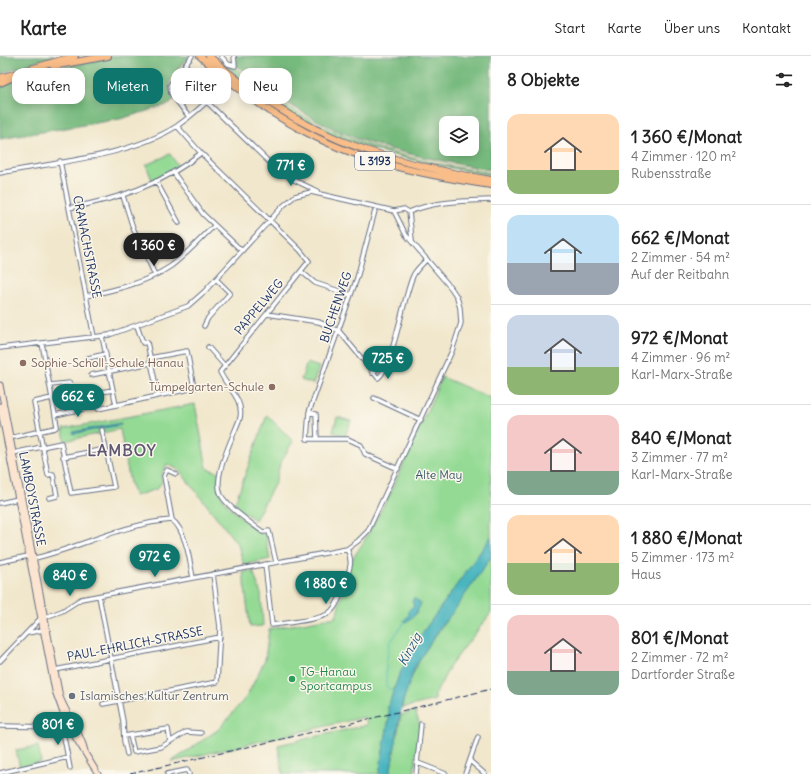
<!DOCTYPE html>
<html lang="de">
<head>
<meta charset="utf-8">
<style>
  body { margin:0; font-family:Delius,sans-serif; background:#f2f2f2; color:#222; height:100vh; display:flex; flex-direction:column; font-size:15px; white-space:nowrap }
  * { box-sizing:border-box; margin:0 }
  p { font-size:13px; color:#767676 }
  .icon { flex:none; width:22px; height:22px; fill:none; stroke:currentColor; stroke-width:2; stroke-linecap:round; stroke-linejoin:round }
  .map { position:relative; flex:1; overflow:hidden }
  .drawer { display:flex; flex-direction:column; background:#fff; width:320px }
  .drawer>* { flex:none }
  .banner { position:absolute; left:12px; top:12px; width:380px; height:36px; display:flex; gap:8px }
  .fabs { position:absolute; left:439px; top:60px; display:grid; gap:8px }
  .fabs a { display:grid; place-items:center; width:40px; height:40px; border-radius:8px; background:#fff; box-shadow:0 2px 10px #0003; font-size:20px }
  .price { position:absolute; translate:-50% -34px; padding:0 9px; border-radius:14px; background:#0f766e; color:#fff; font-size:13px; line-height:26px; filter:drop-shadow(0 1px 2px #0008) }
  .price::after { content:''; position:absolute; left:50%; top:24px; width:12px; height:9px; margin-left:-6px; background:inherit; clip-path:polygon(0 0,100% 0,50% 100%) }
  .price.selected { background:#222; color:#fff }
  ul { padding:0; list-style:none }
  li { display:flex; align-items:center; gap:12px; height:100px; padding:0 16px }
  li+li { border-top:1px solid #e0e0e0 }
  li span { display:grid; place-items:center; flex:none; width:112px; height:80px; border-radius:12px; color:#555 }
  li>.icon { margin-inline-start:auto }
  span .icon { width:48px; height:48px; fill:#fffc; stroke-width:1 }
  li b { font-size:17px }
  h2 { display:flex; justify-content:space-between; align-items:center; height:48px; padding:0 16px; font-size:17px }
  .chip { padding:0 14px; border-radius:12px; background:#fff; box-shadow:0 2px 10px #0003; font-size:14px; line-height:36px }
  .chip.selected { background:#0f766e; color:#fff }
  header { display:flex; align-items:center; gap:24px; box-sizing:border-box; height:56px; padding:0 20px; background:#fff; border-bottom:1px solid #e0e0e0 }
  header strong { font-size:19px }
  nav { display:flex; gap:22px; margin-inline-start:auto; font-size:14px }
  main { display:flex; flex:1; min-height:0 }
  .map>svg:first-child { display:block }
</style>
</head>
<body>
<header>
<strong>Karte</strong>
<nav><a>Start</a><a>Karte</a><a>Über uns</a><a>Kontakt</a></nav>
</header>
<main>
<div class="map">
<svg width="491" height="718" viewBox="0 0 491 718">
  <rect width="100%" height="100%" fill="#fbf7ec"/>
  <filter id="ink" filterUnits="userSpaceOnUse"><feTurbulence type="fractalNoise" baseFrequency=".025" numOctaves="2"/><feDisplacementMap in="SourceGraphic" scale="8" xChannelSelector="R" yChannelSelector="G"/><feConvolveMatrix kernelMatrix="1 2 1 2 8 2 1 2 1" color-interpolation-filters="sRGB"/></filter>
  <filter id="wash" filterUnits="userSpaceOnUse"><feTurbulence type="fractalNoise" baseFrequency=".012" numOctaves="4" result="noise"/><feDisplacementMap in="SourceGraphic" scale="16" xChannelSelector="R" yChannelSelector="G"/><feGaussianBlur stdDeviation="0.9" result="paint"/><feColorMatrix in="noise" values="0 0 0 0 0 0 0 0 0 0 0 0 0 0 0 0 0 1.4 0 .05"/><feComposite in="paint" operator="in"/></filter>
  <g filter="url(#wash)">
    <rect width="100%" height="100%" fill="#f1e7cc"/>
    <!-- green -->
    <path fill="#94da94" stroke="#588479" d="M223,4C250,22 274,44 303,60C361,93 425,107 491,117V119C426,108 359,95 300,63C271,48 246,27 222,6Z
      M170,98L178,110L152,124L146,109Z
      M307,307L319,311L313,328L301,324Z
      M442,321L491,342V481L423,576L399,619L388,651L389,662L379,718H283L278,689L367,669L365,661L171,706L219,673L247,640L265,604L269,573L336,561L350,506L363,487L390,438Z
      M195,348L207,412L219,417C211,444 244,463 261,478L268,477L269,481L266,482L270,503L244,509L238,489L225,472L179,414L167,408L161,420L162,426L157,433L135,440L130,427L120,373L65,385L63,373Z
      M267,359L293,385L280,408L275,427L255,464L234,449Z
      M337,361L351,365L345,380L333,376Z
      M491,501V557L450,610L435,639V644L402,652L405,636L422,599Z
      M253,515L261,538L263,570L250,571L243,516Z
      M415,655L420,669L414,718H390L401,659Z
      M38,690L41,706L20,711L16,694Z"/>
    <!-- forest -->
    <path fill="#77ba7e" stroke="#49746e" fill-rule="evenodd" d="M0,0H54L0,18Z
      M113,0H189C178,14 162,26 174,43L170,48L120,63L0,83V30C39,10 74,12 113,0Z
      M236,0H491V114C446,106 399,98 355,82C312,65 272,39 237,10ZM446,67H472V93H446Z"/>
    <!-- water -->
    <path fill="#44b3bd" stroke="#30718e" d="M121,367V369L73,378V376Z
      M491,481V501L454,555L441,570L415,611L402,648L390,718H379L389,662L388,651L399,619L423,576Z
      M414,542L421,548L415,559L406,566L404,565L409,559L408,555L411,552L414,551L412,544Z"/>
    <g fill="none" stroke-linecap="round" stroke-linejoin="round">
      <!-- stream -->
      <path stroke="#44b3bd" stroke-width="1" d="M392,635L386,630V607L390,587L405,565"/>
    </g>
  </g>
  <g filter="url(#ink)">
    <g fill="none" stroke-linecap="round" stroke-linejoin="round">
      <defs>
        <path id="minor" d="M221,0L228,8L235,10L234,0
          M207,46L272,109L294,124L317,135
          M189,61L171,37L170,29L192,0
          M177,70L201,97L300,194L309,205L220,316C227,332 244,343 240,362C233,381 212,421 221,439C228,452 251,467 263,476L269,475L276,506
          M60,105L94,281
          M173,116L203,158L242,195
          M0,117C56,106 128,101 177,70C193,59 207,46 221,32
          M156,125L179,167
          M123,140L133,172L155,219
          M376,151L357,222L309,356L307,383H348L361,389L365,398L398,413
          M69,152C118,143 162,129 201,97
          M409,156L412,184
          M302,216L315,227L351,239
          M86,240C115,234 146,227 171,210C187,198 200,183 214,170
          M267,258L319,266L339,275L378,322C392,313 404,239 413,220C416,213 422,209 427,203
          M137,270L143,287L147,286L158,340
          M204,270L208,262L230,237L216,223
          M102,280L116,349
          M208,291L224,309
          M0,292L109,279L188,250L205,235L283,150L295,140L311,136L394,155L404,153L409,156C434,145 464,145 491,144
          M88,302L106,298
          M372,317L387,305
          M91,319L151,307
          M50,329L70,327L76,355
          M95,337L113,334
          M374,342L421,364
          M98,353L194,332L187,295L150,302
          M309,356L316,358L317,383
          M55,359L97,350
          M14,381L55,372L57,370L42,287
          M13,397L61,387L71,437L114,431L102,374
          M63,401L106,393
          M49,442L57,440L53,418L48,419L34,346L52,342
          M0,447L18,443
          M172,464L164,420L167,414L176,418
          M31,503C78,493 124,467 172,464C186,474 190,506 193,522
          M0,506L28,500
          M265,508L272,569C284,567 321,564 329,557C338,550 342,535 346,524C350,512 353,505 347,493
          M99,540L123,665L124,685L127,698
          M28,577L43,574
          M0,605L40,563L62,555L81,543L347,493L358,485L368,475L452,295L461,267L460,252L457,241L451,232L406,179L394,155
          M55,614L220,581
          M103,648L217,626L220,571L213,518
          M0,670L62,671L70,712
          M130,679L134,696L161,691L186,676L201,677
          M124,680L168,673L170,685
          M470,705L485,718
          M418,707L446,718
          M0,717L68,701
          M167,718L187,714L189,718
          M416,718L421,668
          M465,718L478,681"/>
        <path id="secondary" d="M0,329L60,641C67,659 81,677 85,695
          M0,350L55,635L67,668L98,718"/>
        <path id="trunk" d="M200,0C230,26 260,51 295,70C355,105 423,119 491,129
          M209,0C296,78 377,105 491,124
          M53,10L108,0
          M0,22L75,0
          M0,27L11,22"/>
      </defs>
      <!-- minor casing -->
      <use href="#minor" stroke="#666f84" stroke-width="5.5"/>
      <!-- secondary casing -->
      <use href="#secondary" stroke="#666f84" stroke-width="7"/>
      <!-- trunk casing -->
      <use href="#trunk" stroke="#666f84" stroke-width="8"/>
      <!-- minor -->
      <use href="#minor" stroke="#fff" stroke-width="3.5"/>
      <!-- secondary -->
      <use href="#secondary" stroke="#fce5d0" stroke-width="5"/>
      <!-- trunk -->
      <use href="#trunk" stroke="#f8bd89" stroke-width="6"/>
      <!-- rail -->
      <path stroke="#1b2f5e" stroke-width="1" stroke-dasharray="6 3" stroke-linecap="butt" d="M130,718L365,664L491,633"/>
    </g>
  </g>
  <!-- markers -->
  <g fill="#8d6e63" stroke="#fbf7ec" stroke-width="1.5">
    <circle cx="23" cy="307" r="4"/>
    <circle cx="272" cy="331" r="4"/>
  </g>
  <circle fill="#2e9e5b" stroke="#fbf7ec" stroke-width="1.5" cx="292" cy="623" r="4"/>
  <circle fill="#6b7280" stroke="#fbf7ec" stroke-width="1.5" cx="72" cy="640" r="4"/>
  <g text-anchor="middle" stroke-width="3" stroke-linejoin="round" paint-order="stroke">
    <!-- shield labels -->
    <rect fill="#fbf7ec" stroke="#5e6b89" stroke-width="1" x="355" y="96" width="40" height="18" rx="3"/>
    <g font-size="11" font-weight="bold" fill="#1b2f5e">
      <text x="375" y="109">L 3193</text>
    </g>
    <!-- street labels -->
    <g font-size="12" fill="#1b2f5e" stroke="#fbf7ec">
      <text transform="translate(87 191) rotate(79)" y="4">CRANACHSTRASSE</text>
      <text transform="translate(259 251) rotate(-50)" y="4">PAPPELWEG</text>
      <text transform="translate(336 251) rotate(-71)" y="4">BUCHENWEG</text>
      <text transform="translate(32 443) rotate(79)" y="4">LAMBOYSTRASSE</text>
      <text transform="translate(135 588) rotate(-11)" y="4">PAUL-EHRLICH-STRASSE</text>
    </g>
    <!-- education labels -->
    <g font-size="12" fill="#785e54" stroke="#fbf7ec" text-anchor="start">
      <text x="31" y="311">Sophie-Scholl-Schule Hanau</text>
      <text x="264" y="335" text-anchor="end">Tümpelgarten-Schule</text>
    </g>
    <!-- park labels -->
    <g font-size="12" fill="#395a6c" stroke="#fbf7ec">
      <text x="439" y="423">Alte May</text>
    </g>
    <!-- leisure labels -->
    <g font-size="12" fill="#27864d" stroke="#fbf7ec" text-anchor="start">
      <text x="300" y="620">TG-Hanau<tspan x="300" dy="14">Sportcampus</tspan></text>
    </g>
    <!-- worship labels -->
    <g font-size="12" fill="#5b616d" stroke="#fbf7ec" text-anchor="start">
      <text x="80" y="644">Islamisches Kultur Zentrum</text>
    </g>
    <!-- water labels -->
    <g font-size="13" font-style="italic" fill="#295d7f" stroke="#fbf7ec">
      <text transform="translate(409 593) rotate(-61)" y="5">Kinzig</text>
    </g>
    <!-- district labels -->
    <g font-size="16" font-weight="bold" letter-spacing="1" fill="#605772" stroke="#fbf7ec">
      <text x="122" y="400">LAMBOY</text>
    </g>
  </g>
</svg>
<div class="fabs">
<a><svg class="icon" aria-label="layers" viewBox="0 0 24 24"><path d="M12 4l9 5-9 5-9-5zM3 14l9 5 9-5"/></svg></a>
</div>
<b class="price" style="left:291px;top:131px">771 €</b>
<b class="price selected" style="left:154px;top:211px">1 360 €</b>
<b class="price" style="left:388px;top:324px">725 €</b>
<b class="price" style="left:78px;top:362px">662 €</b>
<b class="price" style="left:155px;top:522px">972 €</b>
<b class="price" style="left:70px;top:541px">840 €</b>
<b class="price" style="left:326px;top:549px">1 880 €</b>
<b class="price" style="left:58px;top:690px">801 €</b>
<div class="banner">
<a class="chip">Kaufen</a>
<a class="chip selected">Mieten</a>
<a class="chip">Filter</a>
<a class="chip">Neu</a>
</div>
</div>
<section class="drawer">
<h2>8 Objekte<svg class="icon" aria-label="filters" viewBox="0 0 24 24"><path d="M4 7h16M4 17h16"/><circle cx="9" cy="7" r="2"/><circle cx="15" cy="17" r="2"/></svg></h2>
<ul>
<li><span style="background:linear-gradient(#ffd9b3 70%,#8fb573 0)"><svg class="icon" aria-label="home" viewBox="0 0 24 24"><path d="M3 11l9-7 9 7M6 9v11h12V9"/></svg></span><div><b>1 360 €/Monat</b><p>4 Zimmer · 120 m²</p><p>Rubensstraße</p></div></li>
<li><span style="background:linear-gradient(#bfe0f5 60%,#9aa5b1 0)"><svg class="icon" aria-label="home" viewBox="0 0 24 24"><path d="M3 11l9-7 9 7M6 9v11h12V9"/></svg></span><div><b>662 €/Monat</b><p>2 Zimmer · 54 m²</p><p>Auf der Reitbahn</p></div></li>
<li><span style="background:linear-gradient(#c9d6e8 65%,#8fb573 0)"><svg class="icon" aria-label="home" viewBox="0 0 24 24"><path d="M3 11l9-7 9 7M6 9v11h12V9"/></svg></span><div><b>972 €/Monat</b><p>4 Zimmer · 96 m²</p><p>Karl-Marx-Straße</p></div></li>
<li><span style="background:linear-gradient(#f6c9c9 70%,#7fa58c 0)"><svg class="icon" aria-label="home" viewBox="0 0 24 24"><path d="M3 11l9-7 9 7M6 9v11h12V9"/></svg></span><div><b>840 €/Monat</b><p>3 Zimmer · 77 m²</p><p>Karl-Marx-Straße</p></div></li>
<li><span style="background:linear-gradient(#ffd9b3 60%,#8fb573 0)"><svg class="icon" aria-label="home" viewBox="0 0 24 24"><path d="M3 11l9-7 9 7M6 9v11h12V9"/></svg></span><div><b>1 880 €/Monat</b><p>5 Zimmer · 173 m²</p><p>Haus</p></div></li>
<li><span style="background:linear-gradient(#f6c9c9 70%,#7fa58c 0)"><svg class="icon" aria-label="home" viewBox="0 0 24 24"><path d="M3 11l9-7 9 7M6 9v11h12V9"/></svg></span><div><b>801 €/Monat</b><p>2 Zimmer · 72 m²</p><p>Dartforder Straße</p></div></li>
</ul>
</section>
</main>
</body>
</html>
